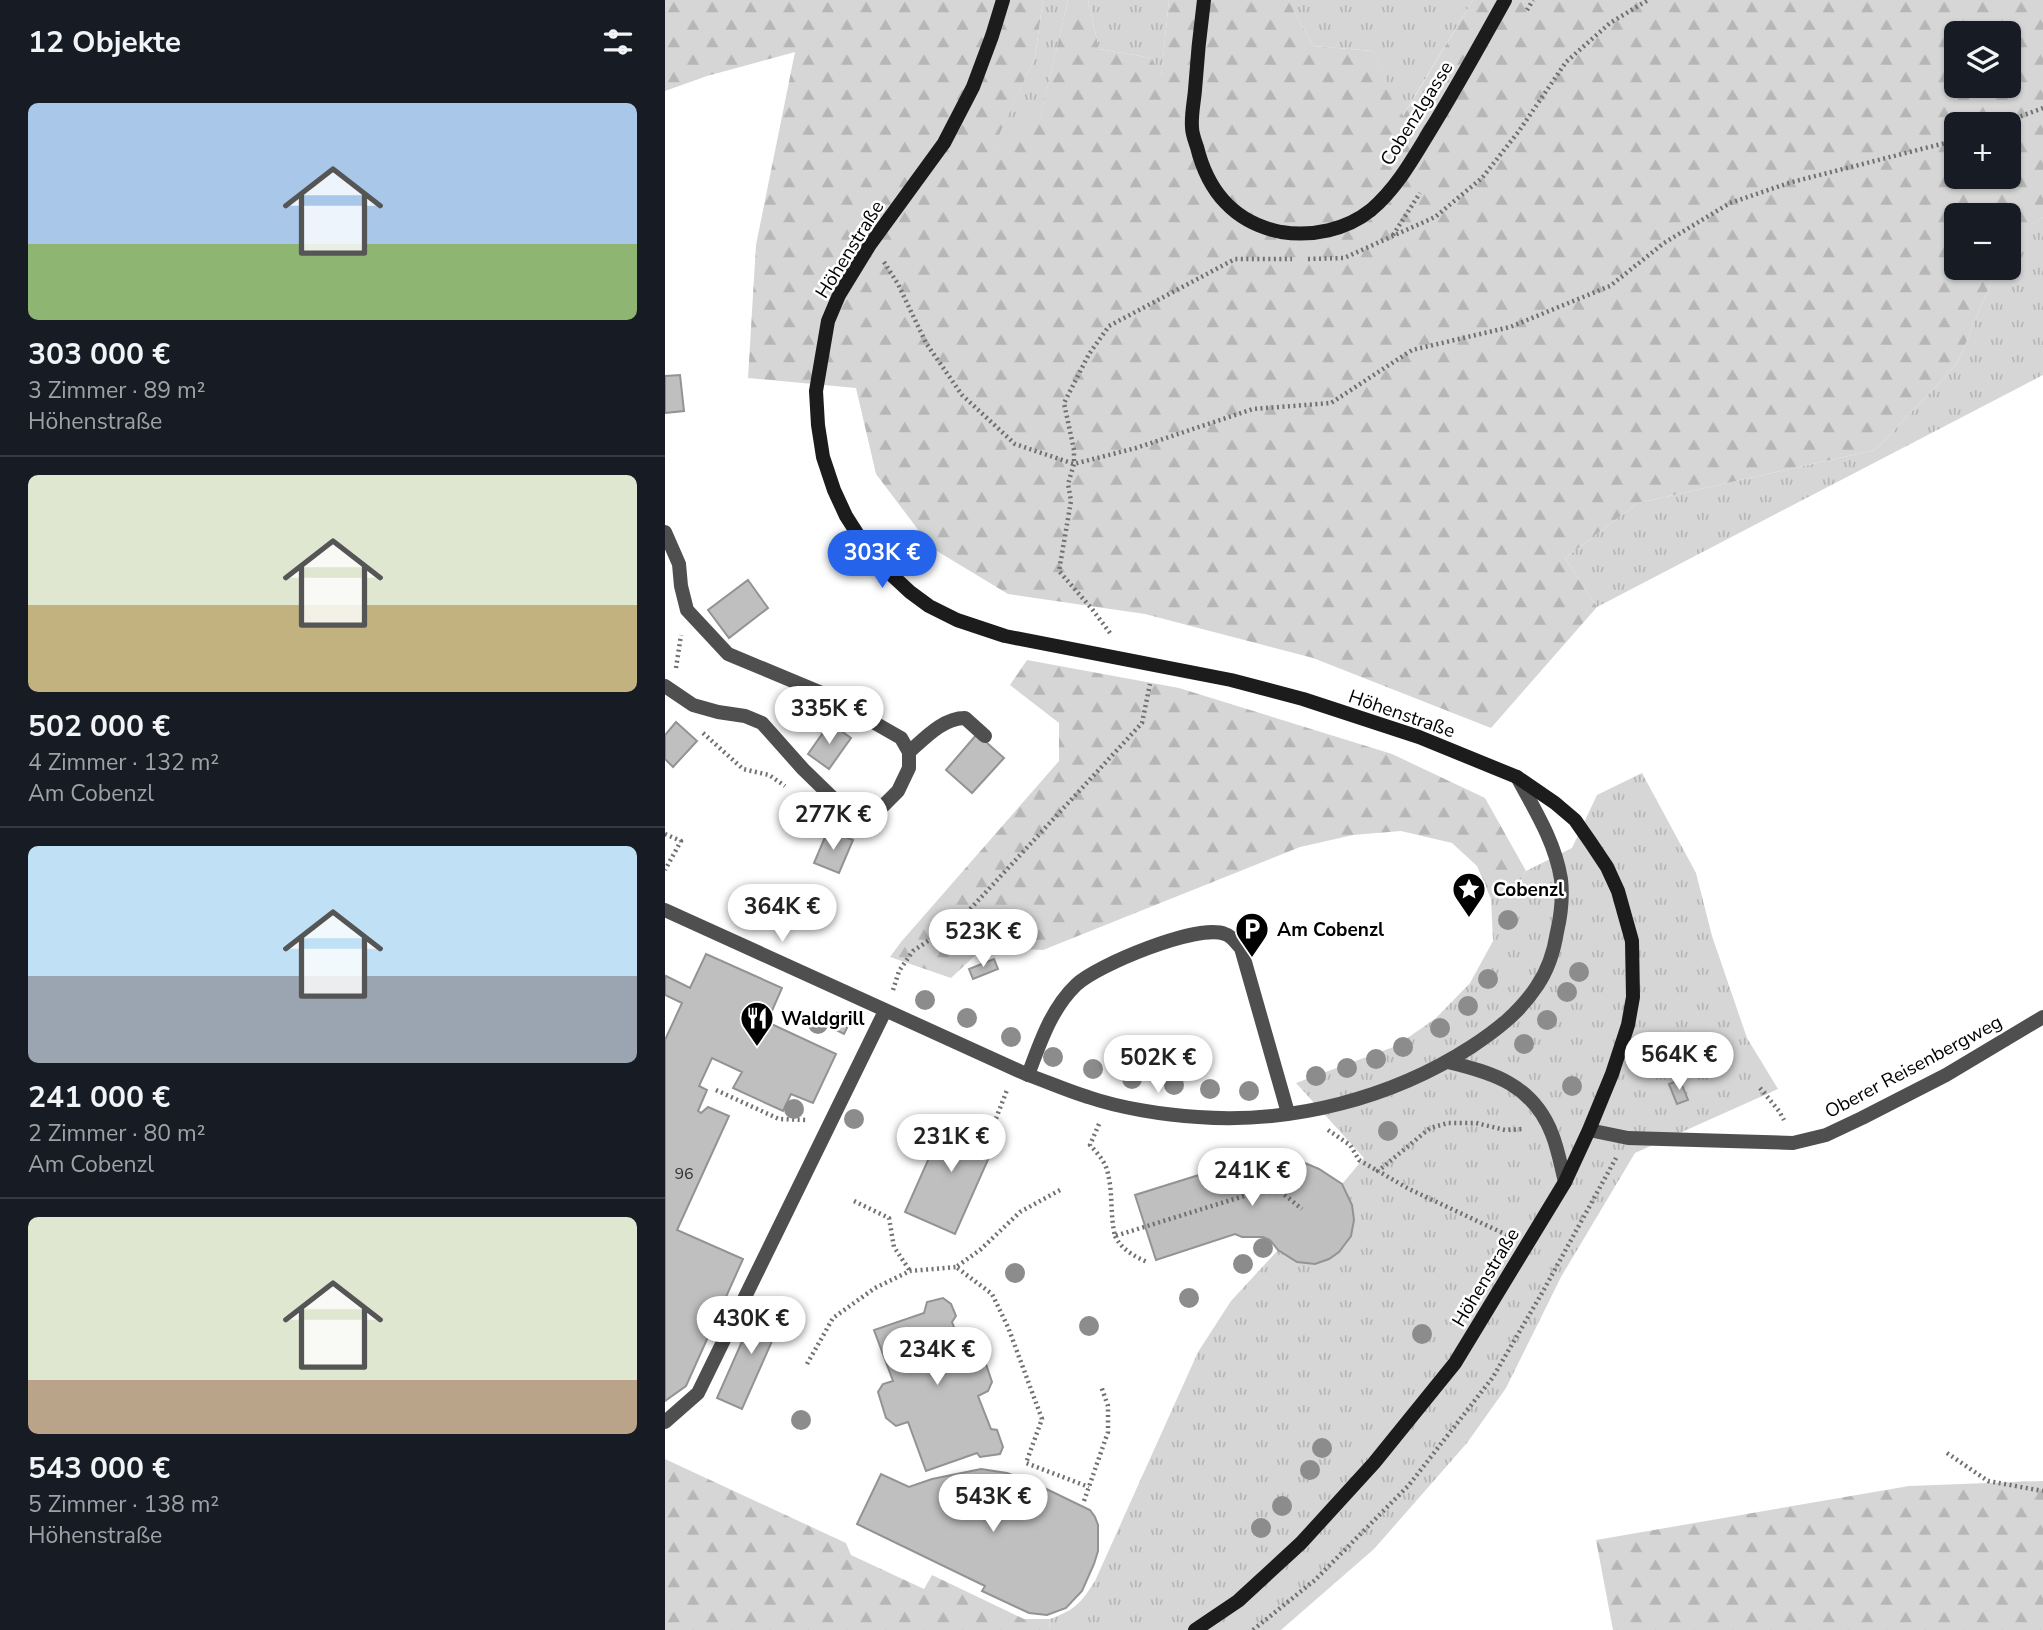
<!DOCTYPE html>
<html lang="de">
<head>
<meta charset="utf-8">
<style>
  body { margin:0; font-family:"Nunito Sans",sans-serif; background:#242831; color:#f1f3f6; height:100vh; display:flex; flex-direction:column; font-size:26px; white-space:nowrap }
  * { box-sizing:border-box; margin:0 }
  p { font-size:23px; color:#9ea1a6 }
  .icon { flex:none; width:38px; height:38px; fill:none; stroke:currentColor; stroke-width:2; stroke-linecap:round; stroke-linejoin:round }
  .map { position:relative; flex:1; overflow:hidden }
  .sheet { display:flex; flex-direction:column; background:#171b24; width:665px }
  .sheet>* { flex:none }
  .tools { position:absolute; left:1279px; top:21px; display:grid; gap:14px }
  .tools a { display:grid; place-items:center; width:77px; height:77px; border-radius:10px; background:#171b24; box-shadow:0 2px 5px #0004; font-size:35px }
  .price { position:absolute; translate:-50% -60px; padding:0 16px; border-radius:24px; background:#fff; color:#222; font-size:23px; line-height:46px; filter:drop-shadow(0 2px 4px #0008) }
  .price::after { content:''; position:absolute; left:50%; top:42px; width:21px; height:16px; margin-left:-10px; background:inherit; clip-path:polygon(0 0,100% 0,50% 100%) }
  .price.current { background:#2563eb; color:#fff }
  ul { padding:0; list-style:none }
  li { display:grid; align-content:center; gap:14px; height:371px; padding:0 28px }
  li+li { border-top:2px solid #363941 }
  li span { display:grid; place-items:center; height:217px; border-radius:10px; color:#555 }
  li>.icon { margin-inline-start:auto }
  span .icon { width:126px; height:126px; fill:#fffc; stroke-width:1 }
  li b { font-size:30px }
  h2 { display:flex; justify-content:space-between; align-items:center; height:84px; padding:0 28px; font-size:30px }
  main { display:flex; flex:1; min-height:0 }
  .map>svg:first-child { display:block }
</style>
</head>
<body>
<main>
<section class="sheet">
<h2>12 Objekte<svg class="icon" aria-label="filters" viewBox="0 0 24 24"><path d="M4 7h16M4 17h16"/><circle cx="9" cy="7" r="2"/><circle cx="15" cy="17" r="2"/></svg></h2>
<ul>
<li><span style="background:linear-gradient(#a9c7e8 65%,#8fb573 0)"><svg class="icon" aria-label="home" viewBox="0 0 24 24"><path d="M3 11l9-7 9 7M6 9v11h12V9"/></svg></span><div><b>303 000 €</b><p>3 Zimmer · 89 m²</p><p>Höhenstraße</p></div></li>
<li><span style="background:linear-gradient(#dfe7d0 60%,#c2b280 0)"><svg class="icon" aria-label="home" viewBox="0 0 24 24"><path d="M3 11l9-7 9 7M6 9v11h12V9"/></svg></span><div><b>502 000 €</b><p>4 Zimmer · 132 m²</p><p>Am Cobenzl</p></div></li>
<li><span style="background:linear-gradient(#bfe0f5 60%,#9aa5b1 0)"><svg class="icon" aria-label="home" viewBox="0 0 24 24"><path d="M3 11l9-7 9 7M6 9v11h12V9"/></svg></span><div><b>241 000 €</b><p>2 Zimmer · 80 m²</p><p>Am Cobenzl</p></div></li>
<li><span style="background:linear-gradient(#dfe7d0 75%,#b9a48a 0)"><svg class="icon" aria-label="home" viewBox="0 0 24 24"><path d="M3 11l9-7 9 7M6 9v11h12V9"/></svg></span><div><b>543 000 €</b><p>5 Zimmer · 138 m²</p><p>Höhenstraße</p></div></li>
</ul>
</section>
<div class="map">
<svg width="1378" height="1630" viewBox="0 0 1378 1630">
  <defs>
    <pattern id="grass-tufts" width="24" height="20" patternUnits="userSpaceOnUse" patternTransform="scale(1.75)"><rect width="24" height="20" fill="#d6d6d6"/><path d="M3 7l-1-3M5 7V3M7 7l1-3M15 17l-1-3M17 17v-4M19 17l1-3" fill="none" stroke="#b6b6b6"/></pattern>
    <pattern id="forest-firs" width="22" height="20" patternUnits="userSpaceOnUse" patternTransform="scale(1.75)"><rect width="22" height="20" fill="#d6d6d6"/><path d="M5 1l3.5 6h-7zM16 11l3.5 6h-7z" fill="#b6b6b6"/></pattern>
  </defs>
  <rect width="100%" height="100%" fill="#fff"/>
  <!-- grass -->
  <path fill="url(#grass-tufts)" d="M378,0H403L375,119L327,149L370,57Z
    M423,0H504L496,79L487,58L434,49Z
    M623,0H808L737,117L708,51L648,46Z
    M1378,217V375L932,607L900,558L973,503L1210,450L1292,364L1332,268H1344V238Z
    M977,773L1031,873L1047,936L1082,1038L1113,1089L970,1153L896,1277L841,1388L802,1443L709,1549L616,1630H384L385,1619C411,1609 415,1604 430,1581L533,1352L566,1301L613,1250C628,1261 632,1262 650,1260C693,1256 696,1215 677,1184L699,1158L631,1083L731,1046L771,1018L805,983L828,941L826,899L850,889L861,871L907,848L932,795Z"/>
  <!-- forest -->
  <path fill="url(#forest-firs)" fill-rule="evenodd" d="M0,0H378L370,57L328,148L375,118L403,0H423L434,49L487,58L496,77L504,0H623L648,46L708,51L738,116L808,0H1378V217L1344,239V215H1292V268H1332L1292,364L1210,450L973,503L900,558L932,607L826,728L648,658L480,614L343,594L267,548L211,474L191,388L83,378L91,245L130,52L42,76L0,91ZM1292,33H1344V86H1292ZM1292,124H1344V177H1292Z
    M362,660L514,688L727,754L820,798L861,871L850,889L826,899L812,866L787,843L736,831L688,835L635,847L378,950L319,947L286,978L225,957L236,942L394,761V723L345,685Z
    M0,1459L181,1543L186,1555L259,1589L267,1575L359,1619H385L384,1630H0Z
    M1378,1481V1630H948L931,1540L1244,1486Z"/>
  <!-- building -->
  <path fill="#bfbfbf" stroke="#939393" stroke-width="2" d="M15,375L19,411L0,413V376Z
    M83,580L103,608L64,638L43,610Z
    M11,722L32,741L8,767L0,759V735Z
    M165,723L186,738L164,769L143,754Z
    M312,734L339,758L307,793L281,770Z
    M163,830L188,840L174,873L149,863Z
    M41,954L117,988L102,1022L171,1054L148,1103L126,1094L118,1111L68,1088L77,1072L47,1058L34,1086L42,1090L33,1111L36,1113L43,1107L64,1116L12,1230L78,1259L21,1386L0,1401V1040L17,1003L0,995V979L1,976L25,988Z
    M329,959L333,969L308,979L304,969Z
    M172,1013L186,1020L179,1034L165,1027Z
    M1015,1080L1023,1100L1012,1104L1004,1084Z
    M283,1115L333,1137L290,1234L240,1212Z
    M584,1151L607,1153L628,1158L654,1169L677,1184L687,1205L689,1220L686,1236L674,1252L664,1259L650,1264L632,1262L613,1250L605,1240L598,1237H577L570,1234L491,1260L470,1195L553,1169L564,1158Z
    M278,1298L286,1304L291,1316L287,1322L299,1353L306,1351L318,1355L327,1382L323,1391L313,1396L326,1429L332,1430L338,1447L335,1454L315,1457L312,1453L261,1471L243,1422L231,1426L221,1418L213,1392L218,1384L228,1381L209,1330L259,1313L262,1302Z
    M94,1303L119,1314L77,1409L52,1398Z
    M316,1469L342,1473L371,1484L425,1510L430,1517L433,1525V1551L429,1564L417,1591L401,1608L382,1615L364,1613L317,1591L320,1586L192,1524L216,1474L244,1487L267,1479Z"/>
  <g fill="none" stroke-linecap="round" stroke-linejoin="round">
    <!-- path -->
    <path stroke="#717171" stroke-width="4.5" stroke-dasharray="2 3.5" stroke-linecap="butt" d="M862,10L868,0
      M1335,124L1378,108
      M728,235L755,193
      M643,259L679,258L770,217L817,178L854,131L901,62L945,23L983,0
      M219,262L233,284L261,343L297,395L350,444L409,464L471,448L588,409L666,403L747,350L845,327L945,286L999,243L1065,203L1127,182L1292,140
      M445,633L427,609L394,571L406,501L403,484L409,464V450L399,403L424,354L444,326L570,259H627
      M11,668L16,635
      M38,733L78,769L104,775L120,786
      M0,834L16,841L0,870
      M228,990L234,971L248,951L297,918L477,723L485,684
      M1095,1088L1114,1111L1119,1120
      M51,1090L114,1119L142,1120
      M434,1124L425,1145C432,1153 441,1162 443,1174C448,1194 445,1216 450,1236L592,1192H616L637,1209
      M663,1130L685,1145L694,1160L713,1171
      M325,1134L342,1090
      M395,1190L355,1212L315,1250L291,1267L327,1294L343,1327L377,1419L361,1463L424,1487
      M189,1201L224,1218L229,1247L245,1271
      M842,1235L744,1189L713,1171L765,1128L783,1123H811L840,1130L858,1129
      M450,1236C457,1250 469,1256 482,1262
      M142,1364L168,1318L210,1288L245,1271L291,1267
      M1282,1453L1323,1481L1378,1491
      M419,1501L443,1432V1406L436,1386
      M588,1630L650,1580L744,1485L828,1377L877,1293L951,1158"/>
    <!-- lane -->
    <path stroke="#4f4f4f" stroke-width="14" d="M0,532L14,564L16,586L22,610L63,654L159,694L236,738L244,752V768L233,791L216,808L201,815H188L174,804L138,769L97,723L80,716L53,712L28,705L0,686
      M244,752C260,738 278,718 300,718L320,736
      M363,1075C375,1043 386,1009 411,985C432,965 533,923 560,934C567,936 571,943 576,948L623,1113
      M924,1130L963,1138L1128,1143L1161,1135L1197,1118L1281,1075L1378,1017
      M0,1422L33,1393L220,1011"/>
    <!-- street -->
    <path stroke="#4f4f4f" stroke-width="14" d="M0,910L363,1075C383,1082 403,1091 423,1097C455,1108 499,1115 533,1117C627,1124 727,1098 806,1047C832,1030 855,1012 872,986C883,970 889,951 892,932C896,915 898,897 896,879C890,842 870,810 852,777
      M783,1062C829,1073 868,1085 887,1134C893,1149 896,1166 900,1182"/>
    <!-- secondary -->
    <path stroke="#1c1c1c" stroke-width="14" d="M338,0L327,36L308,87L279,143L204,246L174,295L163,321L151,391L153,425L158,457L169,490L181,516L197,541L217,566L245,592L264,606L292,620L340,636L566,680L638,699L754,737L852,777L890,803L910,820L926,843L942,867L953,891L967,941L968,997L963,1025L947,1074L924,1130L900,1182L790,1363L709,1463L636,1543L573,1601L530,1630
      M539,0C535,30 532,60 530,90C529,102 526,115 527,127C527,134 530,141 532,147C543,192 570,223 616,232C647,237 681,230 706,210C732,188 749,157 766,129C792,87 816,43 840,0"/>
  </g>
  <!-- trees -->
  <g fill="#8c8c8c">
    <circle cx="843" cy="920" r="10"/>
    <circle cx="914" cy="972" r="10"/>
    <circle cx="823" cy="979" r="10"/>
    <circle cx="902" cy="992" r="10"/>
    <circle cx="260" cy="1000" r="10"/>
    <circle cx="803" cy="1006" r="10"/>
    <circle cx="302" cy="1018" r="10"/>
    <circle cx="882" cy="1020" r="10"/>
    <circle cx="153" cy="1024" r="10"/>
    <circle cx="775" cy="1028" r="10"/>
    <circle cx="346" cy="1037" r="10"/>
    <circle cx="859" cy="1044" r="10"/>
    <circle cx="738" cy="1047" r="10"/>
    <circle cx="388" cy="1057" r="10"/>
    <circle cx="711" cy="1059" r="10"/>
    <circle cx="682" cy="1068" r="10"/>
    <circle cx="428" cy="1069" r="10"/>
    <circle cx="651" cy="1076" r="10"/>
    <circle cx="467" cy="1079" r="10"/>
    <circle cx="509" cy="1085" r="10"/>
    <circle cx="907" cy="1086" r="10"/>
    <circle cx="545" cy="1089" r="10"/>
    <circle cx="584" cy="1091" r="10"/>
    <circle cx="129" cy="1109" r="10"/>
    <circle cx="189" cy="1119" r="10"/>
    <circle cx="723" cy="1131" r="10"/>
    <circle cx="598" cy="1248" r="10"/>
    <circle cx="578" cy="1264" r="10"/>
    <circle cx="350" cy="1273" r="10"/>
    <circle cx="524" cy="1298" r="10"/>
    <circle cx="424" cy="1326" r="10"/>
    <circle cx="757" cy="1334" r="10"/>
    <circle cx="136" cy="1420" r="10"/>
    <circle cx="657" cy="1448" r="10"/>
    <circle cx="645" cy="1470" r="10"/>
    <circle cx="617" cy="1506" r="10"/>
    <circle cx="596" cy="1528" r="10"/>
  </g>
  <!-- icons -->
  <defs>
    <symbol id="sight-pin" viewBox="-11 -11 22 30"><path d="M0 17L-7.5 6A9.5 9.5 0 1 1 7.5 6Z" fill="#000" stroke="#fff"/><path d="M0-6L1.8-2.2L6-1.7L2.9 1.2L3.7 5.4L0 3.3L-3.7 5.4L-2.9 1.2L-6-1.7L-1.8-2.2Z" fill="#fff"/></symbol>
    <symbol id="parking-pin" viewBox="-11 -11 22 30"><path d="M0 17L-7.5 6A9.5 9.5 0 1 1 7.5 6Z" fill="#000" stroke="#fff"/><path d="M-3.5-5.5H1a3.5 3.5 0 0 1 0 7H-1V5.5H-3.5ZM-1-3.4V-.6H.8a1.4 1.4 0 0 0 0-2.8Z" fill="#fff"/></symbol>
    <symbol id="restaurant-pin" viewBox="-11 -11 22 30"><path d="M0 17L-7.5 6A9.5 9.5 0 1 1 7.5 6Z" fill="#000" stroke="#fff"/><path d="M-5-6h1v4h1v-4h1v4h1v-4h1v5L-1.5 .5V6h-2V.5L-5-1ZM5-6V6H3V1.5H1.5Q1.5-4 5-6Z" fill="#fff"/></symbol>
  </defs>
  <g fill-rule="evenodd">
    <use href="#sight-pin" x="785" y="870" width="38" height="52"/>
    <use href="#parking-pin" x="568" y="910" width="38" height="52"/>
    <use href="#restaurant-pin" x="73" y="999" width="38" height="52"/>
  </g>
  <g text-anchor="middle" stroke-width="5" stroke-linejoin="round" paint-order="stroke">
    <!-- number labels -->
    <g font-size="16" fill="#303030">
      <text x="19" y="1179">96</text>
    </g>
    <!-- street labels -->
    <g font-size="19" fill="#000" stroke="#fff">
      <text transform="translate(751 113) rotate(-58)" y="7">Cobenzlgasse</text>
      <text transform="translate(184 249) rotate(-58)" y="7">Höhenstraße</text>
      <text transform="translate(737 713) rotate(19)" y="7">Höhenstraße</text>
      <text transform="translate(1248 1066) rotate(-28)" y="7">Oberer Reisenbergweg</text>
      <text transform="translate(820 1277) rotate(-59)" y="7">Höhenstraße</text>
    </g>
    <!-- poi labels -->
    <g font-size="19" font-weight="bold" fill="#000" stroke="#fff" text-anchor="start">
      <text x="828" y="896">Cobenzl</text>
      <text x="612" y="936">Am Cobenzl</text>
      <text x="116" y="1025">Waldgrill</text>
    </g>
  </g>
</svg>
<div class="tools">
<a><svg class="icon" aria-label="layers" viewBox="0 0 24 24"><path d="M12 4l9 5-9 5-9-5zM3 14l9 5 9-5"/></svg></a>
<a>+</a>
<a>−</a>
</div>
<b class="price current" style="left:217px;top:590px">303K €</b>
<b class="price" style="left:164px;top:746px">335K €</b>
<b class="price" style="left:168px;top:852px">277K €</b>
<b class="price" style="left:117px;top:944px">364K €</b>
<b class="price" style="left:318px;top:969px">523K €</b>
<b class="price" style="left:1014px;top:1092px">564K €</b>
<b class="price" style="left:493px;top:1095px">502K €</b>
<b class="price" style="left:286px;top:1174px">231K €</b>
<b class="price" style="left:587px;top:1208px">241K €</b>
<b class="price" style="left:86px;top:1356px">430K €</b>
<b class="price" style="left:272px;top:1387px">234K €</b>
<b class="price" style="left:328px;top:1534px">543K €</b>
</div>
</main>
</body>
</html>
